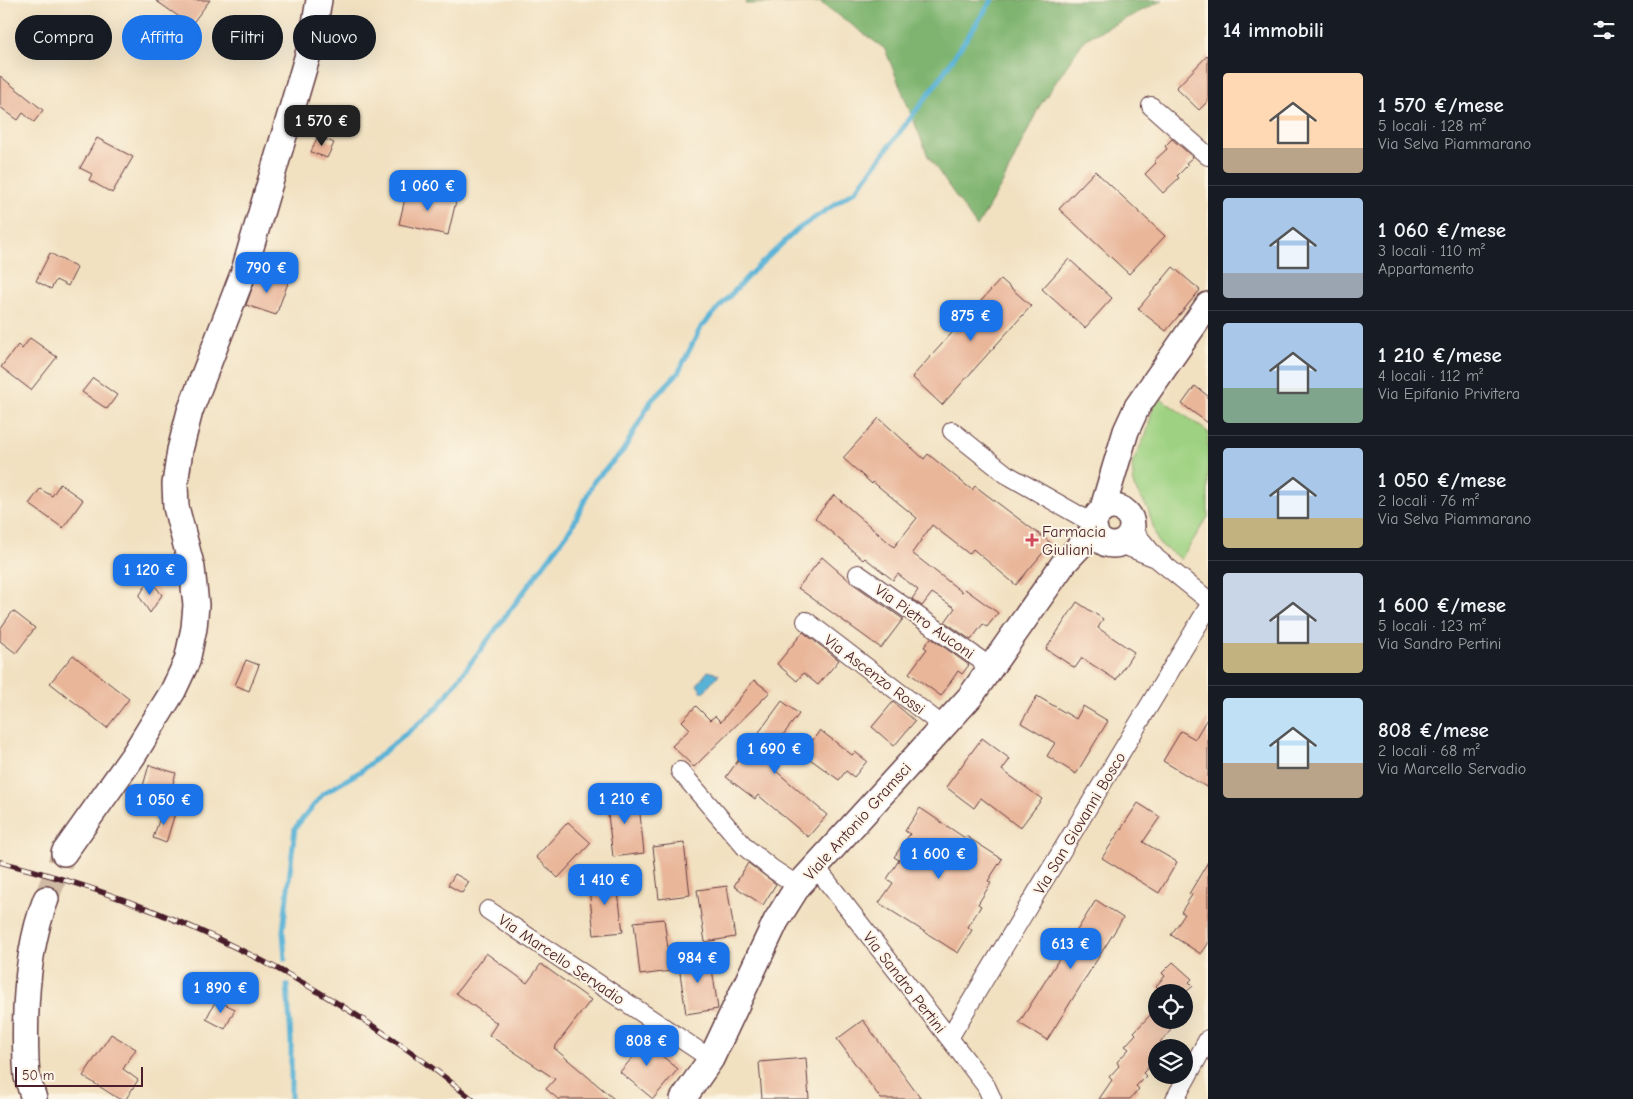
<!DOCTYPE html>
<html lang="it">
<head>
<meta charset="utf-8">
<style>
  body { margin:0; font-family:"Comic Neue",sans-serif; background:#242831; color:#f1f3f6; height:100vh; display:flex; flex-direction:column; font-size:19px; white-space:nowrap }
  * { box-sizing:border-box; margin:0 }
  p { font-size:16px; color:#9ea1a6 }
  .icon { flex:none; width:28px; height:28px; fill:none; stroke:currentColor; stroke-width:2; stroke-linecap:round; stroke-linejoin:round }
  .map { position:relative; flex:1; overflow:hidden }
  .drawer { display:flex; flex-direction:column; background:#171b24; width:425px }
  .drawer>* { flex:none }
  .top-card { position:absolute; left:15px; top:15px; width:475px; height:45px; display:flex; gap:10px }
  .fabs { position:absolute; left:1148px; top:984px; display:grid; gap:10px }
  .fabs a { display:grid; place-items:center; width:45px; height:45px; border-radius:50%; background:#171b24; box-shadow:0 5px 20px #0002; font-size:25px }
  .scale { position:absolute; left:15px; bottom:12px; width:128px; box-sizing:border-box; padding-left:5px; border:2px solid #4a1f2b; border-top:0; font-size:14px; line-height:18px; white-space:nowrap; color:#4a1f2b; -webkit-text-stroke:4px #fcf5e5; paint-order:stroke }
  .price { position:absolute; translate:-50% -42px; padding:0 11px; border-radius:10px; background:#1a73e8; color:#fff; font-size:16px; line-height:32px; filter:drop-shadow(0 1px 2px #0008) }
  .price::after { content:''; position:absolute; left:50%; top:30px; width:15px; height:11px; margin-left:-8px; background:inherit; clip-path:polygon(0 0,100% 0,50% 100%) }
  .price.selected { background:#222; color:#fff }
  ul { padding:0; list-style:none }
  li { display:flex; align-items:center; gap:15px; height:125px; padding:0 15px }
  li+li { border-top:1px solid #363941 }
  li span { display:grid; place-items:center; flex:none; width:140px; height:100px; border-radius:5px; color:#555 }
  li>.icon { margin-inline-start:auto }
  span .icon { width:60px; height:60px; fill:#fffc; stroke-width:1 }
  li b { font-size:21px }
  h2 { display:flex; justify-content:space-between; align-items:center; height:60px; padding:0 15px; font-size:21px }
  .tag { padding:0 18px; border-radius:22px; background:#171b24; box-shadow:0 5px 20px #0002; font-size:18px; line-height:45px }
  .tag.selected { background:#1a73e8; color:#fff }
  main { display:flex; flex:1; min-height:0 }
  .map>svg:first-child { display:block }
</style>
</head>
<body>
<main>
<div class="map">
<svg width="1208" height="1099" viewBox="0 0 1208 1099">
  <rect width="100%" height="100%" fill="#fcf5e5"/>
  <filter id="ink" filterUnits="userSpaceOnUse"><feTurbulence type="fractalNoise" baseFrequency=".02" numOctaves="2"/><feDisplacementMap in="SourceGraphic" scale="10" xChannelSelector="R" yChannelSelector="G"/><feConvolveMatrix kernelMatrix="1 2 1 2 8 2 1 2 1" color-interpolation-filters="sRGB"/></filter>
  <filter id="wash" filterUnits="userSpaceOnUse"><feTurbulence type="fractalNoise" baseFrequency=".0096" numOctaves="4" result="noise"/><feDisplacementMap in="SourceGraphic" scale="20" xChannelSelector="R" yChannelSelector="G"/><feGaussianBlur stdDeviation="1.12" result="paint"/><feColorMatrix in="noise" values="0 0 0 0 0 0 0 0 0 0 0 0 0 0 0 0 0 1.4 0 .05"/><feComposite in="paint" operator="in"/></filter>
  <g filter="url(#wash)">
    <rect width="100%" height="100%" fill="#f1e1c1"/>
    <!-- green -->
    <path fill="#9ed282" stroke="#747856" d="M1156,395L1208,432V517L1181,559L1158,543L1148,509L1134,487L1132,464L1147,432Z"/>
    <!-- forest -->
    <path fill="#7eb470" stroke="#646a4e" d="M747,0H1163L1085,39L1039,107L1003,182L977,227L928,156L885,49L820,2L745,4Z"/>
    <!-- water -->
    <path fill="#59b2d6" stroke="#526880" d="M708,671L719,674L703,693L697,685Z"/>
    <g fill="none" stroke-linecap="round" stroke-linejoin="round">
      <!-- stream -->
      <path stroke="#59b2d6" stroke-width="5" d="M285,959L283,931L295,828L323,794L361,771L437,708L572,527L594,481L623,451L651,401L678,373L701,327L750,274L798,229L856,190L934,87L992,0
        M287,985L291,1039V1099"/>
    </g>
    <g id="blocks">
      <!-- building -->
      <path fill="#e9b69a" d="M155,0H210L191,25Z
        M1208,55V101L1199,110L1176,88Z
        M0,76L43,110L34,122L23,113L18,120L0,107Z
        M318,136L334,143L327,158L311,152Z
        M97,138L133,157L112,193L89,180L92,174L80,168Z
        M1172,139L1193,157L1186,163L1188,165L1177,176L1179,178L1163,193L1145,174L1156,163L1154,161L1167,149L1165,146Z
        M1095,171L1165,236L1129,274L1059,209Z
        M407,190L456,201L448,235L399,224Z
        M50,253L77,268L68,286L56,280L51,289L36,281Z
        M1069,259L1112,298L1085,328L1042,289Z
        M1173,267L1200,290L1166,331L1138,309Z
        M258,272L288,283L276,315L246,305Z
        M1001,279L1031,306L942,405L912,377Z
        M30,338L57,357L31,390L1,367L18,345L22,349Z
        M93,378L117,395L107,409L82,392Z
        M1195,386L1208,396V423L1182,404Z
        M879,418L924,459L928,454L972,490L975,486L1051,543L1016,585L973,549L969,554L932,525L912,553L962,592L965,589L998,613L987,627L983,624L971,640L945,622L955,608L932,593L922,606L912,599L918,590L898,574L893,580L865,558L863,560L815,518L834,495L894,547L917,518L873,482L872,484L843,458Z
        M60,484L83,500L63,528L29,504L40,489L52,496Z
        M822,557L852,583L903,619L881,648L798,588Z
        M150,579L162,595L150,613L139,596Z
        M1077,602L1103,619L1098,628L1134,652L1116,680L1082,658L1075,668L1046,649Z
        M13,611L35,628L16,653L0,641V629Z
        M803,632L839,660L818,685L803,673L797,681L777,664Z
        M931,638L969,665L962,674L958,671L941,696L909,673L927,649L924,647Z
        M73,655L129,699L107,728L50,683Z
        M246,660L259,665L249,691L235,685Z
        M754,680L770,692L694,767L672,746L690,729L682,721L696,706L710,720L715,716L721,722Z
        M1037,696L1076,719L1083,706L1108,721L1076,774L1047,756L1055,743L1021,723Z
        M782,701L799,714L767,756L780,766L776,771L827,815L808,837L758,795L755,799L726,777Z
        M893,702L915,721L894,746L872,727Z
        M1208,717V788L1163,761L1181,731L1195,739Z
        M820,730L852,755L855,752L867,761L854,777L846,771L839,780L803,754Z
        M982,738L1010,759L1002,770L1042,799L1020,828L981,798L974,808L946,787Z
        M149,765L176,773L170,794L143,786Z
        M638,794L644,853L613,857L606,798Z
        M1138,803L1160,817L1143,842L1177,862L1159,893L1102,858Z
        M920,808L965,838L966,836L1002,859L988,881L991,883L978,904L981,906L968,927L972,930L958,953L879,903L893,883L887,879L899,860L894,857L910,834L905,831Z
        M163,809L175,813L166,843L153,838Z
        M568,822L591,843L558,878L536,857Z
        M684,843L690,895L659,899L653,847Z
        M1208,862V944L1201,954L1171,935L1185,914L1181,912L1192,895L1189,894Z
        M748,863L776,884L763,905L734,886Z
        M455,874L469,882L462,893L448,885Z
        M616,876L623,932L594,935L588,879Z
        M727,886L735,937L705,942L697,890Z
        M1096,900L1123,918L1047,1040L1019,1023Z
        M664,919L671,971L640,975L634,922Z
        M486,953L527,983L541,964L591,1000L554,1048L614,1099H558L546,1089L555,1079L489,1035L497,1023L456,993Z
        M710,955L718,1009L686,1014L678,959Z
        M1173,962L1192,979L1189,982L1193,986L1186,992H1162L1156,986L1165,976L1162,973Z
        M216,1000L235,1009L225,1029L206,1019Z
        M1156,1009V1020H1173L1167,1026L1171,1030L1160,1042L1163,1045L1156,1048V1059L1143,1073L1146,1076L1136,1086L1139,1089L1130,1099H1099L1112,1080L1109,1077L1119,1066L1117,1062L1129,1049L1125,1046L1136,1034L1134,1032Z
        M863,1020L921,1099H881L837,1039Z
        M633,1032L678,1069L653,1099L620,1072L633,1057L621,1047Z
        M111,1034L136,1049L123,1069L138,1080L126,1099H119L83,1076Z
        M806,1058L809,1099H762L759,1062Z"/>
    </g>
  </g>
  <g filter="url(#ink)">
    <use href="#blocks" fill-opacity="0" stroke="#633c42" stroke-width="1"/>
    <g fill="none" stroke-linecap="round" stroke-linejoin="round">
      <!-- secondary-tunnel -->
      <path stroke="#d0baa3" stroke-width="25" stroke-dasharray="25 12" stroke-linecap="butt" d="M46,899L64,853"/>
      <defs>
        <path id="street" d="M1151,106L1208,156
          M952,431L1006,474L1094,524
          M1132,529L1156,558L1208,600
          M1120,544L1153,557
          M858,574L992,668
          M806,621L943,726
          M680,771L745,847L771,868L798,886
          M815,866L949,1038L986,1086L992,1099
          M488,910L711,1059
          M949,1038L1208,608
          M1175,1099L1208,1039"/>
        <path id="secondary" d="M1094 526a19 19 0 1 1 38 0a19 19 0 1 1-38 0Z
          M1102,511L1126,431L1137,407L1208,305
          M64,853L133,756L173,691L187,661L194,628L196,605L192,568L176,507L175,484L180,450L190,411L243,274L312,41L319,0
          M34,1099L27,1077L26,1062C24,1009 27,948 46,899
          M683,1099L711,1059L776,921L798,886L970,697L1064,563L1095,530"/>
      </defs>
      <!-- street casing -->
      <use href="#street" stroke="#633c42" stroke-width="20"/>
      <!-- secondary casing -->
      <use href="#secondary" stroke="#633c42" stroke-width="28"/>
      <!-- street -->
      <use href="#street" stroke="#fff" stroke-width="18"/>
      <!-- secondary -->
      <use href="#secondary" stroke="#fff" stroke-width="25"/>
      <defs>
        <path id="rail" d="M0,862C174,905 334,986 472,1099"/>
      </defs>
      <!-- rail casing -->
      <use href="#rail" stroke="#4a1f2b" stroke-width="5.5"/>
      <!-- rail -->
      <use href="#rail" stroke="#fcf5e5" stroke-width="4" stroke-dasharray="11" stroke-linecap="butt"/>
    </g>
  </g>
  <!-- markers -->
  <path fill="#d1495b" stroke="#fcf5e5" stroke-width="2" d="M1029.5 532.5h5v5h5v5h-5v5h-5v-5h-5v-5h5z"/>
  <g text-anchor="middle" stroke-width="4" stroke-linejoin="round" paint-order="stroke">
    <!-- poi labels -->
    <g font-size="16" fill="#4a1f2b" stroke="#fcf5e5" text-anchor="start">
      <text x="1042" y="537">Farmacia<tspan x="1042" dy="18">Giuliani</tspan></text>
    </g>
    <!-- street labels -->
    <g font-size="16" fill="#4a1f2b" stroke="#fcf5e5">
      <text transform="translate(925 621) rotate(35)" y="6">Via Pietro Auconi</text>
      <text transform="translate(875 674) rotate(37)" y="6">Via Ascenzo Rossi</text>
      <text transform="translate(857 821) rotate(-48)" y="6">Viale Antonio Gramsci</text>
      <text transform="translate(1079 823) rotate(-59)" y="6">Via San Giovanni Bosco</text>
      <text transform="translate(562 959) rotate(34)" y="6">Via Marcello Servadio</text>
      <text transform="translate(905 982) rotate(52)" y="6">Via Sandro Pertini</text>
    </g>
  </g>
</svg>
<div class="fabs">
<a><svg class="icon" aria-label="locate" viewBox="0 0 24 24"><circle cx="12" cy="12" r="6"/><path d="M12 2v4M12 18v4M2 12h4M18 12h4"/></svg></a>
<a><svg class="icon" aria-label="layers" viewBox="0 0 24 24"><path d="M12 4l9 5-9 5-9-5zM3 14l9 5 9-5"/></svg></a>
</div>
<div class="scale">50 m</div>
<b class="price selected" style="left:322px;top:147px">1 570 €</b>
<b class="price" style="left:428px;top:212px">1 060 €</b>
<b class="price" style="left:267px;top:294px">790 €</b>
<b class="price" style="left:971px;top:342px">875 €</b>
<b class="price" style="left:150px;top:596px">1 120 €</b>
<b class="price" style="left:775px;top:775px">1 690 €</b>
<b class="price" style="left:625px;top:825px">1 210 €</b>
<b class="price" style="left:164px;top:826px">1 050 €</b>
<b class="price" style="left:939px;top:880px">1 600 €</b>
<b class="price" style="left:605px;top:906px">1 410 €</b>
<b class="price" style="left:1071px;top:970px">613 €</b>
<b class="price" style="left:698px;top:984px">984 €</b>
<b class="price" style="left:221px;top:1014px">1 890 €</b>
<b class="price" style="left:647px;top:1067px">808 €</b>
<div class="top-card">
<a class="tag">Compra</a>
<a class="tag selected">Affitta</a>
<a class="tag">Filtri</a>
<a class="tag">Nuovo</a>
</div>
</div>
<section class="drawer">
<h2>14 immobili<svg class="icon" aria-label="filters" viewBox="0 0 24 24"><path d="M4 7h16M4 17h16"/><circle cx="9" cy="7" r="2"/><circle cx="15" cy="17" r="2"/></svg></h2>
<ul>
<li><span style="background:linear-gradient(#ffd9b3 75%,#b9a48a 0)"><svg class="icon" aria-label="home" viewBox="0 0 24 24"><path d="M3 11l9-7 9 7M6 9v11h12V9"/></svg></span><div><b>1 570 €/mese</b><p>5 locali · 128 m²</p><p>Via Selva Piammarano</p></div></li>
<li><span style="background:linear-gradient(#a9c7e8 75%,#9aa5b1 0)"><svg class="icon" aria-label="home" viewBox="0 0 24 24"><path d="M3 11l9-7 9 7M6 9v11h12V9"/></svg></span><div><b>1 060 €/mese</b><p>3 locali · 110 m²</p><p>Appartamento</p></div></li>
<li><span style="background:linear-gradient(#a9c7e8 65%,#7fa58c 0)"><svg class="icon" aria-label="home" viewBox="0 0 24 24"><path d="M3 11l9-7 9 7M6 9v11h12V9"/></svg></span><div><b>1 210 €/mese</b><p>4 locali · 112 m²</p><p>Via Epifanio Privitera</p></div></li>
<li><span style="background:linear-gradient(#a9c7e8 70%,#c2b280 0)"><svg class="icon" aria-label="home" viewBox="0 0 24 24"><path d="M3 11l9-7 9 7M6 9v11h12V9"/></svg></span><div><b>1 050 €/mese</b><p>2 locali · 76 m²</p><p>Via Selva Piammarano</p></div></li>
<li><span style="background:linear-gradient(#c9d6e8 70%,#c2b280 0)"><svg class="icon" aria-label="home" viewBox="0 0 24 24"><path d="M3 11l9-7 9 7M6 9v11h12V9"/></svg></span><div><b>1 600 €/mese</b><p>5 locali · 123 m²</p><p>Via Sandro Pertini</p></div></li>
<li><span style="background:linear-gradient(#bfe0f5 65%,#b9a48a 0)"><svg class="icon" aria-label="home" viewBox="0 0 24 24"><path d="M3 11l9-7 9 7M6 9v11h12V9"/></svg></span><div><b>808 €/mese</b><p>2 locali · 68 m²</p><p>Via Marcello Servadio</p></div></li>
</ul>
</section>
</main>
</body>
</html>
